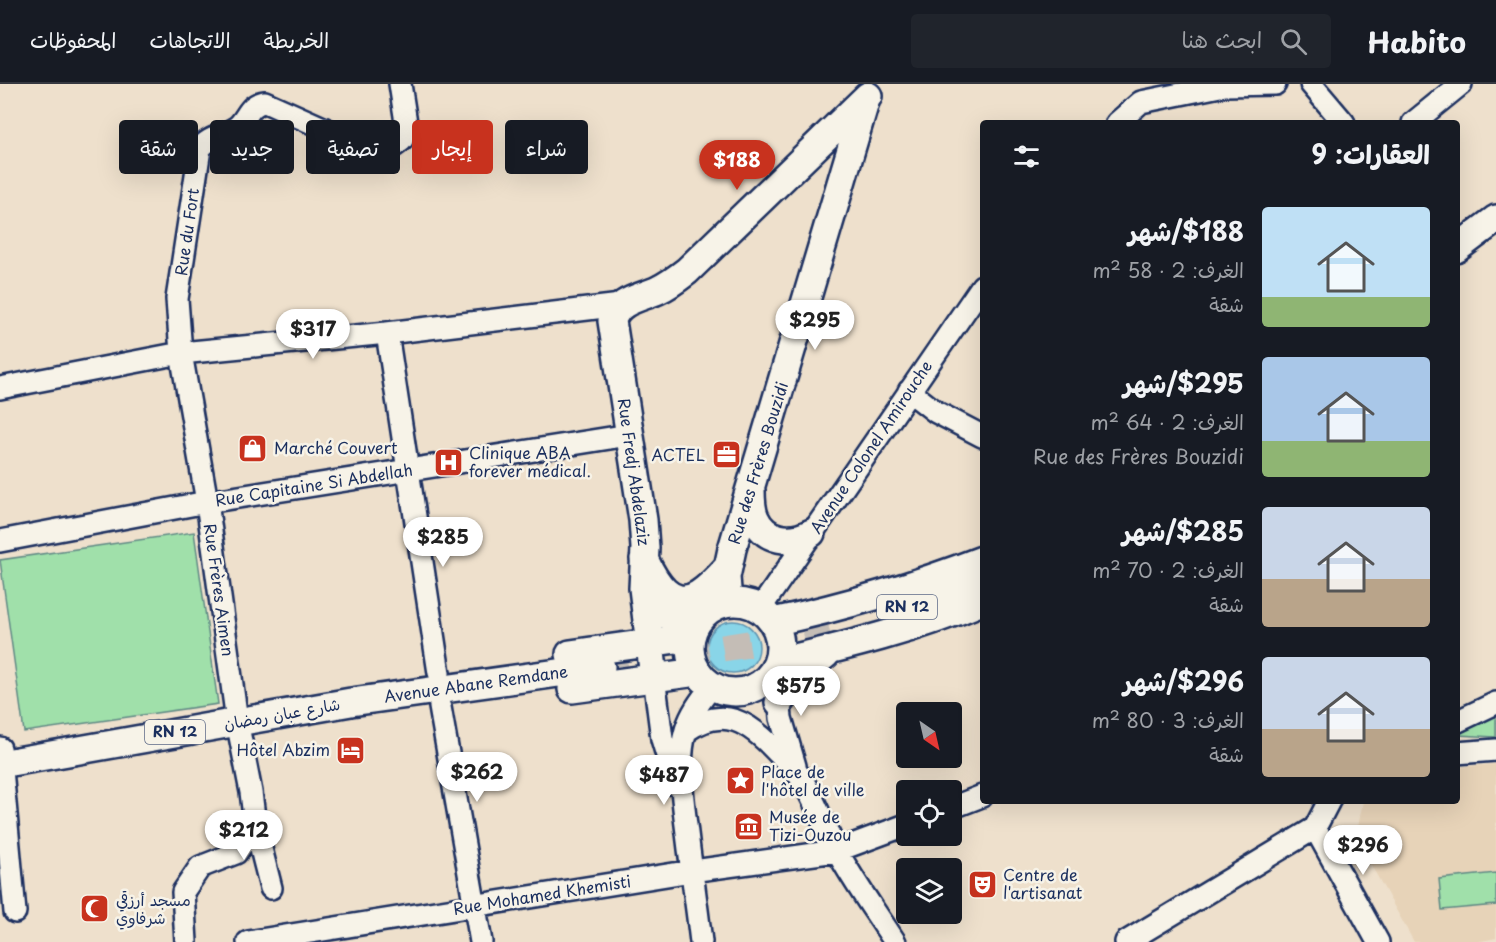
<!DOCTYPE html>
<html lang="ar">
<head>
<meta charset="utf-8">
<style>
  body { margin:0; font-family:"Playpen Sans","Playpen Sans Arabic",sans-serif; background:#20242c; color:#f1f3f6; direction:rtl; height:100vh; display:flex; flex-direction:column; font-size:22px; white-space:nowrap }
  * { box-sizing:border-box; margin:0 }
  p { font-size:20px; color:#9ea1a6 }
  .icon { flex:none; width:33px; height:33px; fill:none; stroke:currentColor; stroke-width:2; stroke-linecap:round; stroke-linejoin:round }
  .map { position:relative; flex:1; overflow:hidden; direction:ltr }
  .sheet { position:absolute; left:980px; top:36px; width:480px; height:684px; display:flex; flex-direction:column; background:#171b24; border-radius:6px; box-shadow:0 6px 24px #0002; direction:rtl }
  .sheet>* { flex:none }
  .banner { position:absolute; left:18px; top:36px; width:570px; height:54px; direction:rtl; display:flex; gap:12px }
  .needle { width:39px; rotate:146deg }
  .buttons { position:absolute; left:896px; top:618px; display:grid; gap:12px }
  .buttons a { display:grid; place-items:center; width:66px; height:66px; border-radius:6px; background:#171b24; box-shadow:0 6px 24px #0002; font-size:30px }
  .price { position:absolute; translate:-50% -51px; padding:0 14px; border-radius:21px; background:#fff; color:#222; font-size:20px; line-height:39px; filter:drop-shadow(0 2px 3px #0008) }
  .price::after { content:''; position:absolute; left:50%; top:36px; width:18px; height:14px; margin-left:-9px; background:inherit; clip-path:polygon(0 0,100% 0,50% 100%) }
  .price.on { background:#c8321e; color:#fff }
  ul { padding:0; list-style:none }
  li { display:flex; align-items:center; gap:18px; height:150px; padding:0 30px }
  li span { display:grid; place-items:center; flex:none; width:168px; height:120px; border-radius:6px; color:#555 }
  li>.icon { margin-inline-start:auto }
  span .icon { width:72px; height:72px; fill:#fffc; stroke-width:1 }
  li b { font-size:26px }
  h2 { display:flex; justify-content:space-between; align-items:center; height:72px; padding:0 30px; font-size:26px }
  .tag { padding:0 21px; border-radius:6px; background:#171b24; box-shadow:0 6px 24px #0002; font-size:21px; line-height:54px }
  .tag.on { background:#c8321e; color:#fff }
  header { display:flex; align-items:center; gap:36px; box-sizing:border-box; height:84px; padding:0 30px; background:#171b24; border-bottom:2px solid #363941 }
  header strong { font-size:28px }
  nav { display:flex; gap:33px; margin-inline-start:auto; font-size:21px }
  .search { width:420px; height:54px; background:#20242c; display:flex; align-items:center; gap:15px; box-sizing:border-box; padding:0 21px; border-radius:6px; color:#9ea1a6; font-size:22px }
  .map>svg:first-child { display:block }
</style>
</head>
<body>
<header>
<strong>Habito</strong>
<div class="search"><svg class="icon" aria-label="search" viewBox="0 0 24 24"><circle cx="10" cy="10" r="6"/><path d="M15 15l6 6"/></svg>ابحث هنا</div>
<nav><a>الخريطة</a><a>الاتجاهات</a><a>المحفوظات</a></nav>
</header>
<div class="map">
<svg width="1496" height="858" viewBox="0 0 1496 858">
  <rect width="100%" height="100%" fill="#eee0cc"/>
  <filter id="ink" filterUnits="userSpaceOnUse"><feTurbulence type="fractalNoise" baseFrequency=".0167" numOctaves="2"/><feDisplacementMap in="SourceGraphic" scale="12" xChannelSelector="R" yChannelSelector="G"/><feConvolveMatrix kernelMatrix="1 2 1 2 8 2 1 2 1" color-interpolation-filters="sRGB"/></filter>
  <g filter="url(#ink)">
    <!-- built -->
    <path fill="#e7d3b8" d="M1496,680V854L1477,858H1414L1356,754L1363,717H1456L1457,683Z"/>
    <!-- green -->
    <path fill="#a0e0aa" stroke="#5e8884" stroke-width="1.5" d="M194,448L218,620L24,648L0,476Z
      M1496,631V653L1457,651L1456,649Z
      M1496,789V821L1442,826L1439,795Z"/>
    <!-- water -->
    <path fill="#89d5e8" stroke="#5d93b1" stroke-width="1.5" d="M707 563a26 26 0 1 1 52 0a26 26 0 1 1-52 0Z"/>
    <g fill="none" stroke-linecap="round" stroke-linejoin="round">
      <!-- major-tunnel -->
      <path stroke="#c4bdb6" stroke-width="27" stroke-dasharray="27 14" stroke-linecap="butt" d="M601,583L774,556L829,544"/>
      <defs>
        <path id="minor" d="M1311,0L1344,39
          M1117,39L1141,18L1225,1L1275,0
          M1413,39L1461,0
          M387,249L439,589
          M0,304L181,269L387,249L621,221
          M909,307L936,328L982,352
          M0,457L207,418L629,351
          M760,525L982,202
          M777,581L781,634L795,682
          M654,593L662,655L676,701
          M440,623L481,858
          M1456,638L1496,619
          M686,647C724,621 749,638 777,668C784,675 793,683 799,691C814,713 823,741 836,765C853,797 875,827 895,858
          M0,664L15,828
          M1456,669L1496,666
          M951,724L982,712
          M255,741L271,804
          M1315,744L1378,858
          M186,858L183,808L200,783L236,769L255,741L251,708L237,637L207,418L181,269L177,215L200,65C209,52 225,52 237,43C248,34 248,20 265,18L366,63H382L394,62L402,56L407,45L400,0
          M248,858L692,787L836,767L906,741
          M701,858C697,824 692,790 688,757C684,723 676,678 686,646C691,629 701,616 712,602
          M1126,858L1315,744L1329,717"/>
        <path id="major" d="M1456,165L1496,135
          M751,406C751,415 751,425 755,434C765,457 791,460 811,449
          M644,475C654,496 671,528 699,510C710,503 719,493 727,484
          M643,504C657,530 668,533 695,542
          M937,513L982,496
          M690 563a45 45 0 1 1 90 0a45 45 0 1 1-90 0Z
          M728,518L726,493L732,465L866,15
          M773,538C847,522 912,503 982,476
          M570,570L691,553
          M778,578C847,562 917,545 982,517
          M654,593L643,504L645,464L643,436L612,237C617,216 641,214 658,206C669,201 678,194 687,187L868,12
          M572,605L697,588
          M779,618L803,589L826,570
          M0,680L351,618L601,583"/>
      </defs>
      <!-- minor casing -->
      <use href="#minor" stroke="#1b2f5e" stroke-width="26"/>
      <!-- major casing -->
      <use href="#major" stroke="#1b2f5e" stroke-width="32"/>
      <!-- minor -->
      <use href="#minor" stroke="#f7f3e8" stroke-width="21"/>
      <!-- major -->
      <use href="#major" stroke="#f7f3e8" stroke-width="27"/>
    </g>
  </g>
  <!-- icons -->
  <defs>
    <symbol id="shop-square" viewBox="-11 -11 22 22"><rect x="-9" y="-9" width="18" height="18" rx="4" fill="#c8321e" stroke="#f7f3e8"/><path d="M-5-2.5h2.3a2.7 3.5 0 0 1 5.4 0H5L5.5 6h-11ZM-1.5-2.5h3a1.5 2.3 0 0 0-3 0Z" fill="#fff"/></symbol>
    <symbol id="office-square" viewBox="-11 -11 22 22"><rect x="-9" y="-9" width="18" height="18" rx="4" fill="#c8321e" stroke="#f7f3e8"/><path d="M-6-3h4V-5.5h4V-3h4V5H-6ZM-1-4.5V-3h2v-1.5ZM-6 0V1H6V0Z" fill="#fff"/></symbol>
    <symbol id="hospital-square" viewBox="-11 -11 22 22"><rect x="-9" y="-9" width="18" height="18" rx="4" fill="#c8321e" stroke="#f7f3e8"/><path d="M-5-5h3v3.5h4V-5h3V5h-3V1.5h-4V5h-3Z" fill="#fff"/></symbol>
    <symbol id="hotel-square" viewBox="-11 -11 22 22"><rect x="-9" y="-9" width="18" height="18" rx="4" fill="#c8321e" stroke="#f7f3e8"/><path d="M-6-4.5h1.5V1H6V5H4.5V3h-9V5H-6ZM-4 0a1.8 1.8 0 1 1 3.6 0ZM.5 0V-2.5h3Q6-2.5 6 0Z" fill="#fff"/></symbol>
    <symbol id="sight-square" viewBox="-11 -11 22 22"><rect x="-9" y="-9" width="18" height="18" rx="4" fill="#c8321e" stroke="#f7f3e8"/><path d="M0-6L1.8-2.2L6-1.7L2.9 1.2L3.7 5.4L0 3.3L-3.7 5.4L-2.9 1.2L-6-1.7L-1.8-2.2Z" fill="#fff"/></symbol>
    <symbol id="museum-square" viewBox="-11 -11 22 22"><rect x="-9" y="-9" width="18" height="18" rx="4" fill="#c8321e" stroke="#f7f3e8"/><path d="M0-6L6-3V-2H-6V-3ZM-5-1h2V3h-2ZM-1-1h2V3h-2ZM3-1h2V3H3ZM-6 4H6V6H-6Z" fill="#fff"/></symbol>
    <symbol id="theatre-square" viewBox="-11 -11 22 22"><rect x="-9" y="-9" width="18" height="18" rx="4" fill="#c8321e" stroke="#f7f3e8"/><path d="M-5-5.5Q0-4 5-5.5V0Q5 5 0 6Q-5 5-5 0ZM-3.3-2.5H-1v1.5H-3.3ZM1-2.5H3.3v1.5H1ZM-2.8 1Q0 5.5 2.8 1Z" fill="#fff"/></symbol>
    <symbol id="mosque-square" viewBox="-11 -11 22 22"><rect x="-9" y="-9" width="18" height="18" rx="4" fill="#c8321e" stroke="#f7f3e8"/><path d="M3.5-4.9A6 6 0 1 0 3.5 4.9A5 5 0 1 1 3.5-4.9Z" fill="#fff"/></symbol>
  </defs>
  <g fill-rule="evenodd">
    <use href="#shop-square" x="236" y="348" width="33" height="33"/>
    <use href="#office-square" x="710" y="354" width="33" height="33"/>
    <use href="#hospital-square" x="432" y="362" width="33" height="33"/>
    <use href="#hotel-square" x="334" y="650" width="33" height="33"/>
    <use href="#sight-square" x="724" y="680" width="33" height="33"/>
    <use href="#museum-square" x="732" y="726" width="33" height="33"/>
    <use href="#theatre-square" x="966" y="784" width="33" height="33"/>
    <use href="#mosque-square" x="78" y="808" width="33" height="33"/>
  </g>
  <g text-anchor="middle" stroke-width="5" stroke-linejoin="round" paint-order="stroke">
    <!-- shield labels -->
    <g fill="#f7f3e8" stroke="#5d6a87" stroke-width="1.5">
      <rect x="877" y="511" width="60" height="24" rx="4.5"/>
      <rect x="145" y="636" width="60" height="24" rx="4.5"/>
    </g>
    <g font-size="15" font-weight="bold" fill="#1b2f5e">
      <text x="907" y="528">RN 12</text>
      <text x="175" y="653">RN 12</text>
    </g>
    <!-- street labels -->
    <g font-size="16" fill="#1b2f5e" stroke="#f7f3e8">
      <text transform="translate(187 148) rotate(-82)" y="6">Rue du Fort</text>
      <text transform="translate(871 363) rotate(-56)" y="6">Avenue Colonel Amirouche</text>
      <text transform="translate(758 379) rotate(-73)" y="6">Rue des Frères Bouzidi</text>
      <text transform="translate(634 388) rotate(82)" y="6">Rue Fredj Abdelaziz</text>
      <text transform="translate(314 401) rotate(-9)" y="6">Rue Capitaine Si Abdellah</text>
      <text transform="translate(219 506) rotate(82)" y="6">Rue Frères Aimen</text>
      <text transform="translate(476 600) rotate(-8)" y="6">Avenue Abane Remdane</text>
      <text transform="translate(282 630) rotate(-10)" y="6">شارع عبان رمضان</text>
      <text transform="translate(542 811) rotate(-9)" y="6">Rue Mohamed Khemisti</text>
    </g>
    <!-- poi labels -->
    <g font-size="16" fill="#1b2f5e" stroke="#f7f3e8" text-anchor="start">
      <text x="274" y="370">Marché Couvert</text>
      <text x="469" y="375">Clinique ABA<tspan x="469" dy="18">forever médical.</tspan></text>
      <text x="705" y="377" text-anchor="end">ACTEL</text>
      <text x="330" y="672" text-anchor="end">Hôtel Abzim</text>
      <text x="761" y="694">Place de<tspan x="761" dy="18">l'hôtel de ville</tspan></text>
      <text x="769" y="739">Musée de<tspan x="769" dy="18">Tizi-Ouzou</tspan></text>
      <text x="1003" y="797">Centre de<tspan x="1003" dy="18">l'artisanat</tspan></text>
      <text x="116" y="822">مسجد أرزقي<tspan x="116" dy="18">شرفاوي</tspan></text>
    </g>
  </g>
</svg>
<div class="buttons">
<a><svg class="needle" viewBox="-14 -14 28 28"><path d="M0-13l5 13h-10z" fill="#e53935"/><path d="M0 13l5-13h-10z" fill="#9ea1a6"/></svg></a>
<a><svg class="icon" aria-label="locate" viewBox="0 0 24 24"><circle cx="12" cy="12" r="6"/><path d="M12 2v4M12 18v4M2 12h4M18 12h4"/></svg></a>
<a><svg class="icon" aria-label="layers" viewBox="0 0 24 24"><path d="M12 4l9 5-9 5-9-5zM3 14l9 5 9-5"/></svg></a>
</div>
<b class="price on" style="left:737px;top:107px">$188</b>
<b class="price" style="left:815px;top:267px">$295</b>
<b class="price" style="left:313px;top:276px">$317</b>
<b class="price" style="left:443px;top:484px">$285</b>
<b class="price" style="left:801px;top:633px">$575</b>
<b class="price" style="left:477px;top:719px">$262</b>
<b class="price" style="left:664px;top:722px">$487</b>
<b class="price" style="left:244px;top:777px">$212</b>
<b class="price" style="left:1363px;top:792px">$296</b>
<div class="banner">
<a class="tag">شراء</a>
<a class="tag on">إيجار</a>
<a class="tag">تصفية</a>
<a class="tag">جديد</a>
<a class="tag">شقة</a>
</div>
<section class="sheet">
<h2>العقارات: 9<svg class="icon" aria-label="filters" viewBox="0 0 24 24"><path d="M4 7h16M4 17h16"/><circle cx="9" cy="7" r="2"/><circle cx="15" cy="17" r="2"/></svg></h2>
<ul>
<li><span style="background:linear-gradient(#bfe0f5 75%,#8fb573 0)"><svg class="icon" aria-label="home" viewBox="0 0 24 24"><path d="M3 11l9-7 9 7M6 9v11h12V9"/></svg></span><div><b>$188/شهر</b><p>الغرف: 2 · 58 m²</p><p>شقة</p></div></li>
<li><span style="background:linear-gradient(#a9c7e8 70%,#8fb573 0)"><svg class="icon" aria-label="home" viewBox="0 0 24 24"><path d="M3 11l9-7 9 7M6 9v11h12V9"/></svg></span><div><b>$295/شهر</b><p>الغرف: 2 · 64 m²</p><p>Rue des Frères Bouzidi</p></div></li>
<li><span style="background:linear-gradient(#c9d6e8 60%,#b9a48a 0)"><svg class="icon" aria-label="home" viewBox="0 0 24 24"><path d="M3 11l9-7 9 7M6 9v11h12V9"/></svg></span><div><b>$285/شهر</b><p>الغرف: 2 · 70 m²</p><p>شقة</p></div></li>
<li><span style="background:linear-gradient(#c9d6e8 60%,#b9a48a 0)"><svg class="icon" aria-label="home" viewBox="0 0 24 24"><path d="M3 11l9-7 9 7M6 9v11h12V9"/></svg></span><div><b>$296/شهر</b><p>الغرف: 3 · 80 m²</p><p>شقة</p></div></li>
</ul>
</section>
</div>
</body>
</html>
